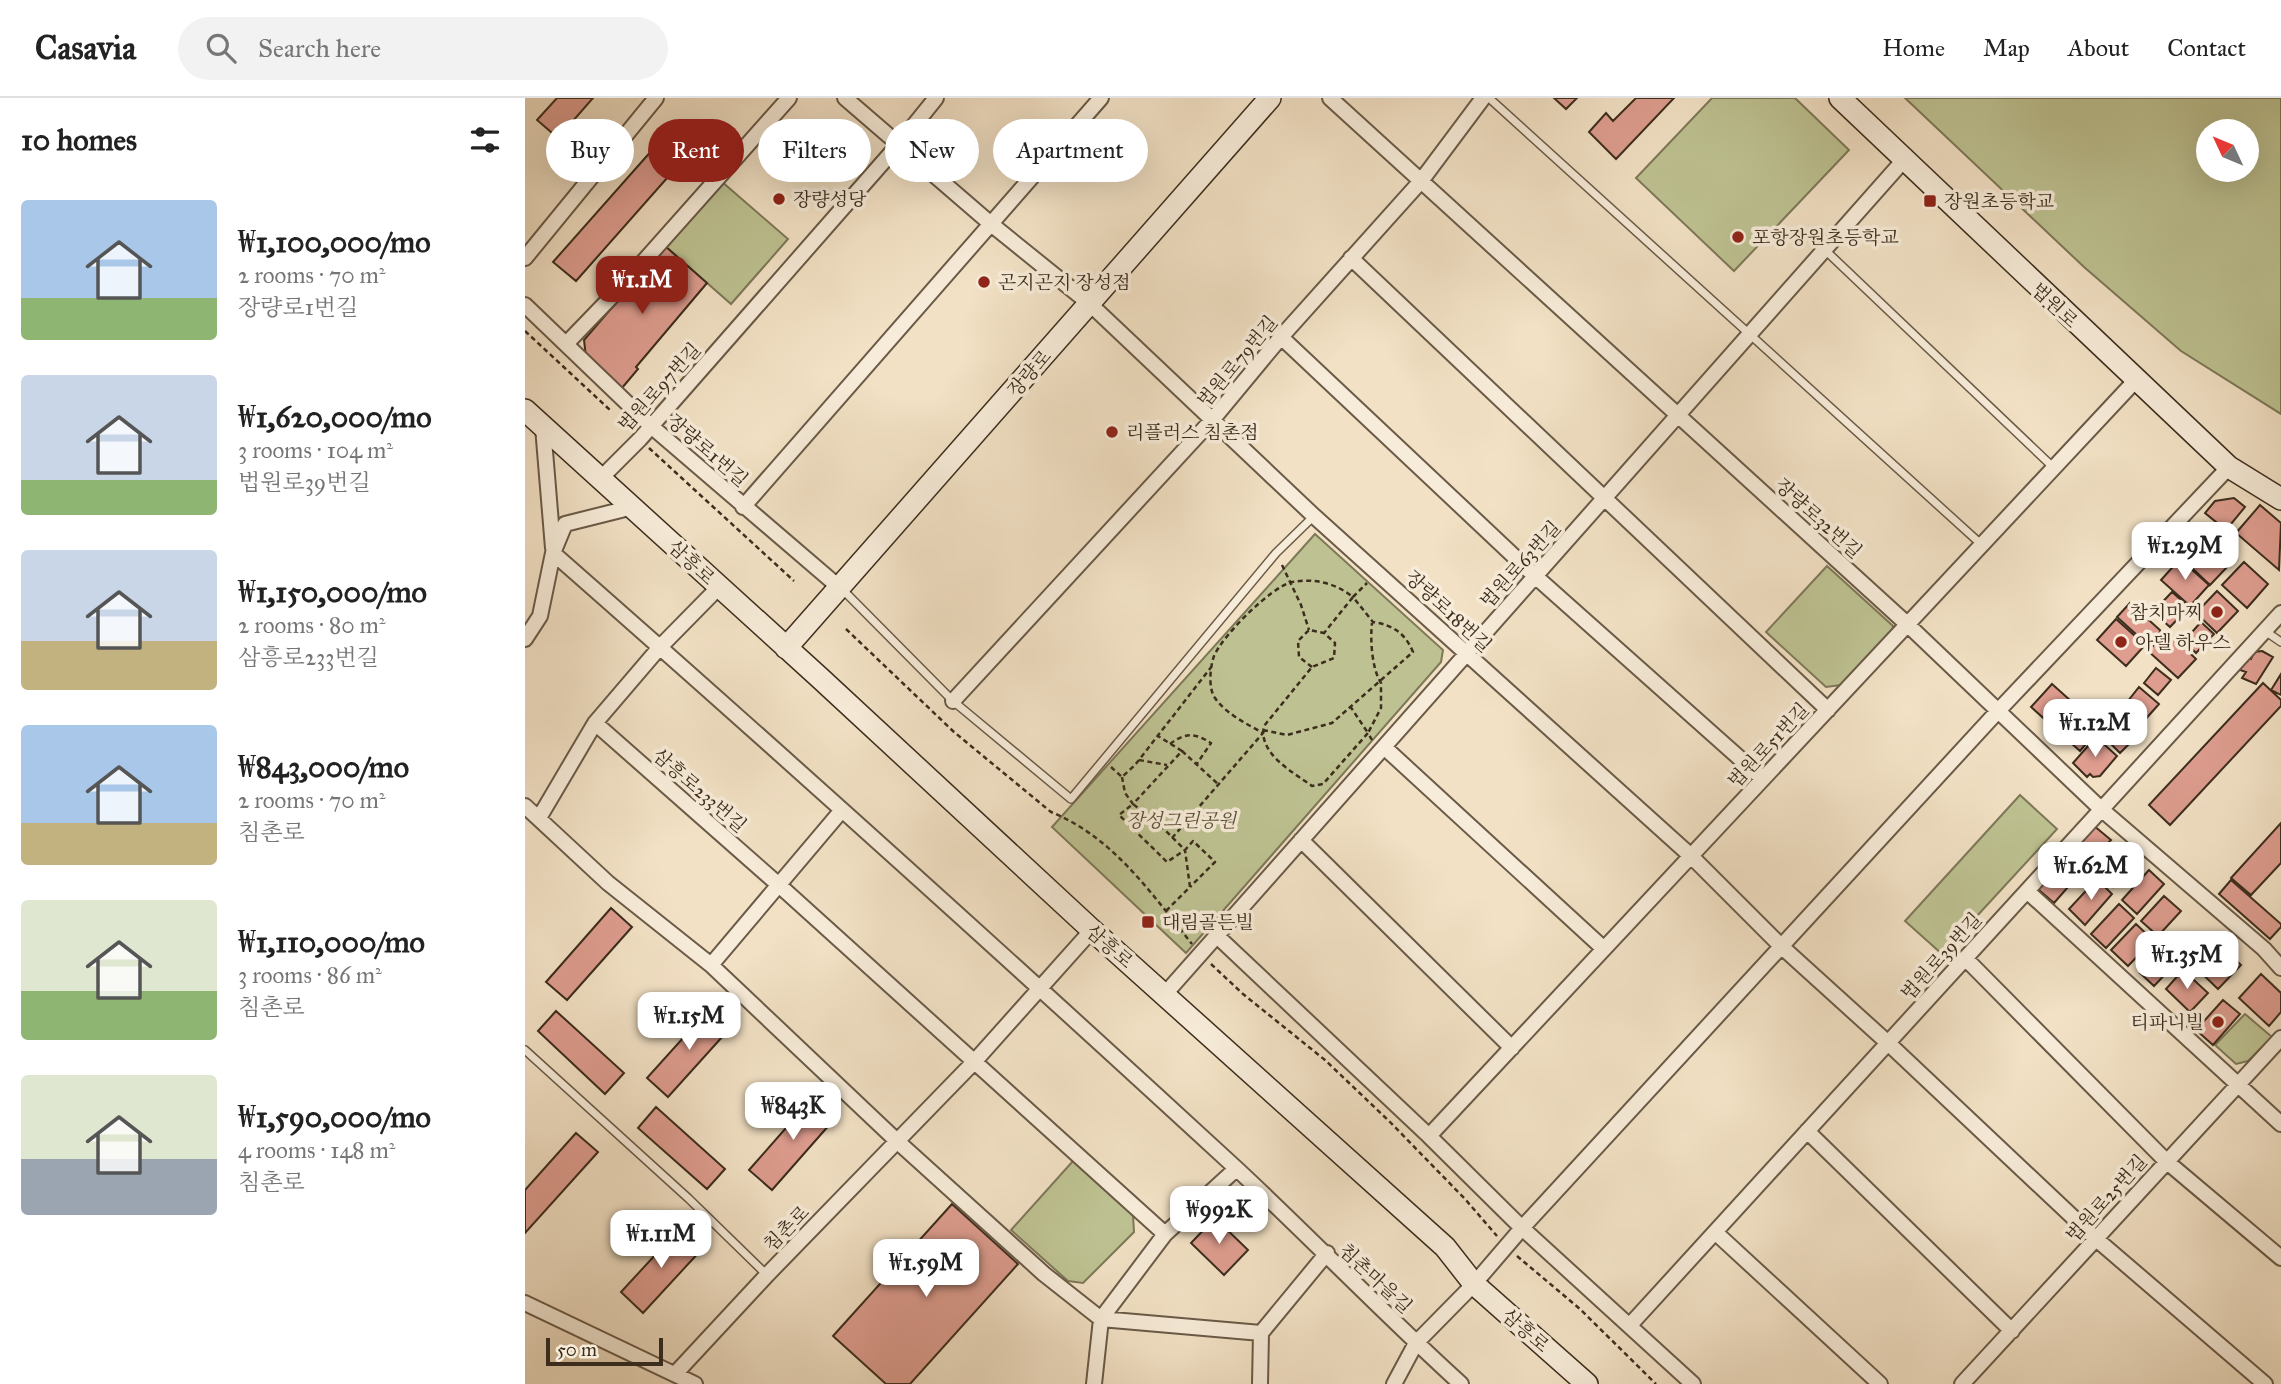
<!DOCTYPE html>
<html lang="en">
<head>
<meta charset="utf-8">
<style>
  body { margin:0; font-family:"IM FELL Great Primer","Noto Serif KR",serif; background:#f2f2f2; color:#222; height:100vh; display:flex; flex-direction:column; font-size:26px; white-space:nowrap }
  * { box-sizing:border-box; margin:0 }
  p { font-size:23px; color:#767676 }
  .icon { flex:none; width:38px; height:38px; fill:none; stroke:currentColor; stroke-width:2; stroke-linecap:round; stroke-linejoin:round }
  .map { position:relative; flex:1; overflow:hidden }
  .side { display:flex; flex-direction:column; background:#fff; width:525px }
  .side>* { flex:none }
  .banner { position:absolute; left:21px; top:21px; width:665px; height:63px; display:flex; gap:14px }
  .needle { width:46px; rotate:314deg }
  .controls { position:absolute; left:1671px; top:21px; display:grid; gap:14px }
  .controls a { display:grid; place-items:center; width:63px; height:63px; border-radius:50%; background:#fff; box-shadow:0 7px 28px #0002; font-size:35px }
  .scale { position:absolute; left:21px; bottom:18px; width:117px; box-sizing:border-box; padding-left:7px; border:4px solid #3c2d1d; border-top:0; font-size:19px; line-height:24px; white-space:nowrap; color:#3c2d1d; -webkit-text-stroke:5px #f7ecd9; paint-order:stroke }
  .price { position:absolute; translate:-50% -60px; padding:0 16px; border-radius:14px; background:#fff; color:#222; font-size:23px; line-height:46px; filter:drop-shadow(0 2px 4px #0008) }
  .price::after { content:''; position:absolute; left:50%; top:42px; width:21px; height:16px; margin-left:-10px; background:inherit; clip-path:polygon(0 0,100% 0,50% 100%) }
  .price.selected { background:#8f2418; color:#fff }
  ul { padding:0; list-style:none }
  li { display:flex; align-items:center; gap:21px; height:175px; padding:0 21px }
  li span { display:grid; place-items:center; flex:none; width:196px; height:140px; border-radius:7px; color:#555 }
  li>.icon { margin-inline-start:auto }
  span .icon { width:84px; height:84px; fill:#fffc; stroke-width:1 }
  li b { font-size:30px }
  h2 { display:flex; justify-content:space-between; align-items:center; height:84px; padding:0 21px; font-size:30px }
  .tag { padding:0 24px; border-radius:32px; background:#fff; box-shadow:0 7px 28px #0002; font-size:24px; line-height:63px }
  .tag.selected { background:#8f2418; color:#fff }
  header { display:flex; align-items:center; gap:42px; box-sizing:border-box; height:98px; padding:0 35px; background:#fff; border-bottom:2px solid #e0e0e0 }
  header strong { font-size:33px }
  nav { display:flex; gap:38px; margin-inline-start:auto; font-size:24px }
  .search { width:490px; height:63px; background:#f2f2f2; display:flex; align-items:center; gap:18px; box-sizing:border-box; padding:0 24px; border-radius:38px; color:#767676; font-size:26px }
  main { display:flex; flex:1; min-height:0 }
  .map>svg:first-child { display:block }
</style>
</head>
<body>
<header>
<strong>Casavia</strong>
<div class="search"><svg class="icon" aria-label="search" viewBox="0 0 24 24"><circle cx="10" cy="10" r="6"/><path d="M15 15l6 6"/></svg>Search here</div>
<nav><a>Home</a><a>Map</a><a>About</a><a>Contact</a></nav>
</header>
<main>
<section class="side">
<h2>10 homes<svg class="icon" aria-label="filters" viewBox="0 0 24 24"><path d="M4 7h16M4 17h16"/><circle cx="9" cy="7" r="2"/><circle cx="15" cy="17" r="2"/></svg></h2>
<ul>
<li><span style="background:linear-gradient(#a9c7e8 70%,#8fb573 0)"><svg class="icon" aria-label="home" viewBox="0 0 24 24"><path d="M3 11l9-7 9 7M6 9v11h12V9"/></svg></span><div><b>₩1,100,000/mo</b><p>2 rooms · 70 m²</p><p>장량로1번길</p></div></li>
<li><span style="background:linear-gradient(#c9d6e8 75%,#8fb573 0)"><svg class="icon" aria-label="home" viewBox="0 0 24 24"><path d="M3 11l9-7 9 7M6 9v11h12V9"/></svg></span><div><b>₩1,620,000/mo</b><p>3 rooms · 104 m²</p><p>법원로39번길</p></div></li>
<li><span style="background:linear-gradient(#c9d6e8 65%,#c2b280 0)"><svg class="icon" aria-label="home" viewBox="0 0 24 24"><path d="M3 11l9-7 9 7M6 9v11h12V9"/></svg></span><div><b>₩1,150,000/mo</b><p>2 rooms · 80 m²</p><p>삼흥로233번길</p></div></li>
<li><span style="background:linear-gradient(#a9c7e8 70%,#c2b280 0)"><svg class="icon" aria-label="home" viewBox="0 0 24 24"><path d="M3 11l9-7 9 7M6 9v11h12V9"/></svg></span><div><b>₩843,000/mo</b><p>2 rooms · 70 m²</p><p>침촌로</p></div></li>
<li><span style="background:linear-gradient(#dfe7d0 65%,#8fb573 0)"><svg class="icon" aria-label="home" viewBox="0 0 24 24"><path d="M3 11l9-7 9 7M6 9v11h12V9"/></svg></span><div><b>₩1,110,000/mo</b><p>3 rooms · 86 m²</p><p>침촌로</p></div></li>
<li><span style="background:linear-gradient(#dfe7d0 60%,#9aa5b1 0)"><svg class="icon" aria-label="home" viewBox="0 0 24 24"><path d="M3 11l9-7 9 7M6 9v11h12V9"/></svg></span><div><b>₩1,590,000/mo</b><p>4 rooms · 148 m²</p><p>침촌로</p></div></li>
</ul>
</section>
<div class="map">
<svg width="1756" height="1286" viewBox="0 0 1756 1286">
  <rect width="100%" height="100%" fill="#f2e1c5"/>
  <filter id="stains"><feTurbulence type="fractalNoise" baseFrequency=".00286" numOctaves="4"/><feColorMatrix values="0 0 0 0 .2 0 0 0 0 .09 0 0 0 0 .02 0 0 0 .5 -.17"/></filter>
  <radialGradient id="worn" r=".72"><stop offset=".6" stop-color="#630" stop-opacity="0"/><stop offset="1" stop-color="#630" stop-opacity=".3"/></radialGradient>
  <!-- green -->
  <path fill="#bec292" stroke="#7d7858" stroke-width="2" fill-rule="evenodd" d="M1187,0H1270L1324,52L1209,173L1111,80Z
    M1380,0H1756V316L1656,253L1559,169ZM1684,33H1722V72H1684Z
    M196,83L263,141L206,206L140,148Z
    M790,436L918,552L916,564L661,855L527,729Z
    M1302,468L1368,528L1367,535L1316,587L1301,589L1241,534Z
    M1495,697L1532,731L1417,856L1380,823Z
    M1720,916L1747,939L1723,963L1711,966L1690,947Z
    M548,1063L608,1117L609,1134L558,1185L543,1183L486,1132Z"/>
  <!-- building -->
  <path fill="#de9d8f" stroke="#3c2d1d" stroke-width="2" d="M32,0H68L33,40L12,22Z
    M1029,0H1052L1041,11Z
    M1111,0H1149L1091,61L1064,34L1081,15L1088,23Z
    M136,42L158,62L51,183L28,164Z
    M140,148L182,185L111,269L113,271L97,290L61,259L59,242Z
    M1709,400L1720,409L1701,432L1680,415L1690,403Z
    M1735,407L1756,425L1754,472L1711,435Z
    M1667,432L1704,467L1685,487L1648,452Z
    M1655,461L1684,487L1665,508L1636,482Z
    M1719,464L1743,486L1722,510L1697,487Z
    M1692,493L1713,513L1692,535L1671,515Z
    M1647,494L1664,509L1645,529L1628,514Z
    M1605,505L1636,533L1623,547L1592,519Z
    M1591,521L1620,547L1601,568L1572,542Z
    M1676,524L1689,536L1671,555L1659,543Z
    M1642,533L1671,561L1653,580L1623,553Z
    M1737,553L1748,559L1731,586L1717,580L1721,574L1715,572L1721,560L1726,561L1729,554Z
    M1631,570L1646,582L1633,597L1619,585Z
    M1756,576V597L1746,592Z
    M1738,585L1756,602V608L1645,727L1624,707Z
    M1527,586L1575,629L1555,653L1506,609Z
    M1614,589L1634,606L1618,624L1599,608Z
    M1596,612L1617,633L1595,655L1574,634Z
    M1571,639L1592,658L1575,678L1568,679L1565,676L1562,679L1548,665Z
    M1756,725V765L1726,797L1706,780Z
    M1568,727L1586,742L1563,765L1545,748Z
    M1599,748L1614,763L1588,789L1573,774Z
    M1531,764L1550,781L1529,805L1514,792L1512,784Z
    M1624,772L1639,786L1612,816L1597,802Z
    M1572,781L1587,796L1560,827L1544,811Z
    M1706,782L1756,826V829L1745,841L1694,796Z
    M1639,798L1656,813L1633,838L1616,823Z
    M1594,806L1609,820L1581,850L1566,836Z
    M86,810L107,829L42,902L21,884Z
    M1611,826L1628,842L1603,868L1586,852Z
    M1690,842L1716,867L1693,891L1667,866Z
    M1632,857L1646,870L1629,888L1615,875Z
    M1658,872L1683,895L1665,914L1641,891Z
    M1736,876L1756,895V914L1744,928L1714,900Z
    M1698,902L1715,916L1688,947L1671,932Z
    M186,909L207,928L143,999L122,980Z
    M31,913L99,975L80,996L13,933Z
    M290,997L313,1017L247,1092L224,1072Z
    M131,1009L200,1071L182,1091L113,1030Z
    M51,1035L73,1054L0,1135V1092Z
    M427,1106L493,1166L385,1286H361L308,1238Z
    M690,1120L723,1152L699,1177L666,1145Z
    M155,1130L177,1151L118,1215L96,1194Z"/>
  <g fill="none" stroke-linecap="round" stroke-linejoin="round">
    <defs>
      <path id="service" d="M964,0L1457,447
        M1300,152L1529,370
        M316,490L428,603L546,701L751,455L789,418
        M1740,533L1756,544
        M0,952L163,1100L242,1177"/>
      <path id="minor" d="M320,0L466,126L565,206L789,418L1166,758L1257,849L1363,945L1570,1140L1740,1286
        M805,0L1382,526L1576,711L1739,851L1756,870
        M0,160L131,0
        M826,160L1303,612
        M0,207L126,328L315,490
        M756,239L1010,478L1238,681
        M41,246L95,190L264,0
        M18,329L28,450
        M76,380L115,341L374,46L411,0
        M218,409L576,0
        M28,455C259,658 487,864 713,1072C788,1142 860,1217 936,1286
        M0,541L15,518L28,455L40,426L108,409
        M428,603L688,321L756,239L896,83L958,0
        M70,625L255,788L640,1136
        M859,649L1079,851
        M0,708L83,785L186,867L373,1044L519,1176L576,1221
        M14,720L70,625L135,549L194,489
        M776,742L987,950
        M1502,793L1756,1026
        M692,838L904,1038L997,1130L1168,1286
        M1440,860L1641,1063L1756,1160
        M186,867L317,712
        M640,896L1378,63
        M1282,1033L1487,1233
        M904,1038L1610,283
        M1190,1134L1355,1286
        M0,1205L170,1286
        M576,1221L736,1235
        M1105,1227L1756,515
        M150,1276L242,1177L449,964L567,832
        M569,1286L576,1221L640,1136L711,1071
        M735,1286L736,1235L802,1155
        M869,1286L891,1245L949,1186L997,1130L1472,614L1704,369
        M1437,1286L1756,940"/>
      <path id="secondary" d="M1315,0L1704,369L1756,401
        M0,312L295,580L567,832L920,1149L949,1186L1062,1286
        M261,550L745,0"/>
    </defs>
    <!-- service casing -->
    <use href="#service" stroke="#6a5a47" stroke-width="10"/>
    <!-- minor casing -->
    <use href="#minor" stroke="#6a5a47" stroke-width="18"/>
    <!-- secondary casing -->
    <use href="#secondary" stroke="#3c2d1d" stroke-width="24"/>
    <!-- path -->
    <path stroke="#3c2d1d" stroke-width="2.5" stroke-dasharray="5 3.5" stroke-linecap="butt" d="M0,233L85,312
      M124,350L269,483
      M757,467L776,507L784,532
      M321,531L429,634L526,714C588,739 626,795 667,846
      M787,569L774,559L773,543L784,532L799,535L810,545L809,560L787,569L739,628C733,656 768,674 787,688L798,686L843,635L847,642
      M825,608L843,635L856,610V585C847,571 845,542 847,525
      M738,632L762,637L807,625L888,554C880,535 868,527 848,524L828,499L842,485
      M645,646C661,634 670,635 686,645L671,667
      M657,653L693,686
      M614,662L642,667
      M586,669L597,679L610,667L687,568
      M597,679L600,695L608,706L657,653L633,638
      M647,740L738,635C722,626 701,616 690,600C683,590 685,569 689,558C698,537 746,489 767,484C790,480 810,485 828,499L799,535
      M641,813L665,789L660,752L642,764L594,717L608,706L636,728L660,752L668,743L690,764L665,789
      M686,866L718,896L800,962L865,1024L940,1101L972,1138
      M992,1158L1055,1211L1131,1286"/>
    <!-- service -->
    <use href="#service" stroke="#f7ecd9" stroke-width="7"/>
    <!-- minor -->
    <use href="#minor" stroke="#f7ecd9" stroke-width="14"/>
    <!-- secondary -->
    <use href="#secondary" stroke="#f7ecd9" stroke-width="21"/>
  </g>
  <!-- markers -->
  <g fill="#8f2418" stroke="#f7ecd9" stroke-width="2.5">
    <circle cx="254" cy="101" r="7"/>
    <rect x="1398" y="96" width="14" height="14" rx="3.5"/>
    <circle cx="1213" cy="139" r="7"/>
    <circle cx="459" cy="184" r="7"/>
    <circle cx="587" cy="334" r="7"/>
    <circle cx="1692" cy="514" r="7"/>
    <circle cx="1596" cy="544" r="7"/>
    <rect x="616" y="817" width="14" height="14" rx="3.5"/>
    <circle cx="1693" cy="924" r="7"/>
  </g>
  <g text-anchor="middle" stroke-width="7" stroke-linejoin="round" paint-order="stroke">
    <!-- poi labels -->
    <g font-size="19" fill="#3c2d1d" stroke="#f7ecd9" text-anchor="start">
      <text x="268" y="108">장량성당</text>
      <text x="1419" y="110">장원초등학교</text>
      <text x="1227" y="146">포항장원초등학교</text>
      <text x="473" y="191">곤지곤지 장성점</text>
      <text x="601" y="341">리플러스 침촌점</text>
      <text x="1678" y="521" text-anchor="end">참치마찌</text>
      <text x="1610" y="551">아델 하우스</text>
      <text x="637" y="831">대림골든빌</text>
      <text x="1679" y="931" text-anchor="end">티파니빌</text>
    </g>
    <!-- street labels -->
    <g font-size="19" fill="#3c2d1d" stroke="#f7ecd9">
      <text transform="translate(1530 207) rotate(43)" y="7">법원로</text>
      <text transform="translate(712 263) rotate(-50)" y="7">법원로79번길</text>
      <text transform="translate(504 275) rotate(-49)" y="7">장량로</text>
      <text transform="translate(134 289) rotate(-48)" y="7">법원로97번길</text>
      <text transform="translate(183 352) rotate(41)" y="7">장량로1번길</text>
      <text transform="translate(1294 420) rotate(42)" y="7">장량로32번길</text>
      <text transform="translate(167 464) rotate(43)" y="7">삼흥로</text>
      <text transform="translate(995 466) rotate(-48)" y="7">법원로63번길</text>
      <text transform="translate(924 513) rotate(43)" y="7">장량로18번길</text>
      <text transform="translate(1243 647) rotate(-47)" y="7">법원로51번길</text>
      <text transform="translate(175 692) rotate(41)" y="7">삼흥로233번길</text>
      <text transform="translate(585 848) rotate(41)" y="7">삼흥로</text>
      <text transform="translate(1416 858) rotate(-48)" y="7">법원로39번길</text>
      <text transform="translate(1581 1100) rotate(-48)" y="7">법원로25번길</text>
      <text transform="translate(261 1130) rotate(-45)" y="7">침촌로</text>
      <text transform="translate(851 1180) rotate(43)" y="7">침촌마을길</text>
      <text transform="translate(1001 1232) rotate(41)" y="7">삼흥로</text>
    </g>
    <!-- park labels -->
    <g font-size="19" font-style="italic" fill="#5c523a" stroke="#f7ecd9">
      <text x="656" y="729">장성그린공원</text>
    </g>
  </g>
  <rect width="100%" height="100%" filter="url(#stains)"/>
  <rect width="100%" height="100%" fill="url(#worn)"/>
</svg>
<div class="controls">
<a><svg class="needle" viewBox="-14 -14 28 28"><path d="M0-13l5 13h-10z" fill="#e53935"/><path d="M0 13l5-13h-10z" fill="#767676"/></svg></a>
</div>
<div class="scale">50 m</div>
<b class="price selected" style="left:117px;top:218px">₩1.1M</b>
<b class="price" style="left:1660px;top:484px">₩1.29M</b>
<b class="price" style="left:1570px;top:661px">₩1.12M</b>
<b class="price" style="left:1566px;top:804px">₩1.62M</b>
<b class="price" style="left:1662px;top:893px">₩1.35M</b>
<b class="price" style="left:164px;top:954px">₩1.15M</b>
<b class="price" style="left:268px;top:1044px">₩843K</b>
<b class="price" style="left:694px;top:1148px">₩992K</b>
<b class="price" style="left:136px;top:1172px">₩1.11M</b>
<b class="price" style="left:401px;top:1201px">₩1.59M</b>
<div class="banner">
<a class="tag">Buy</a>
<a class="tag selected">Rent</a>
<a class="tag">Filters</a>
<a class="tag">New</a>
<a class="tag">Apartment</a>
</div>
</div>
</main>
</body>
</html>
